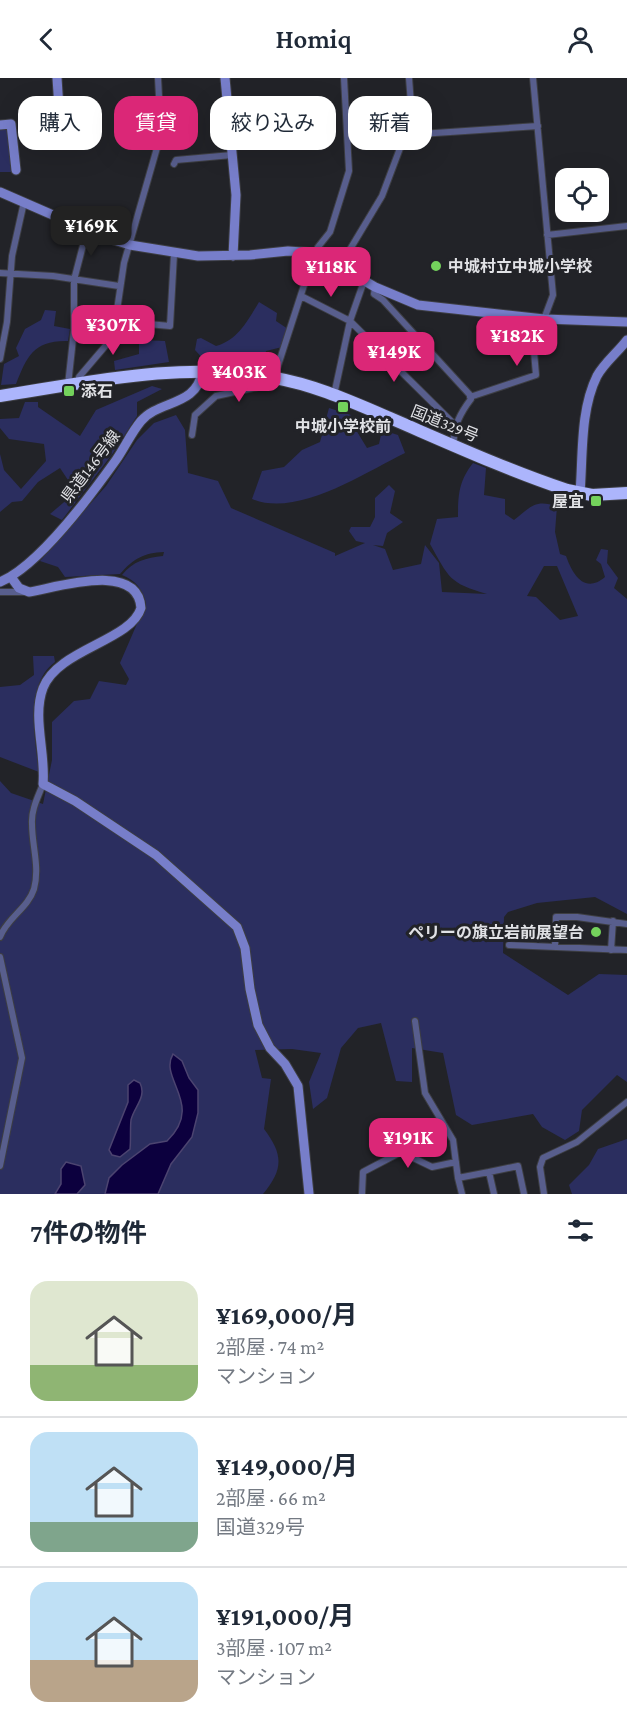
<!DOCTYPE html>
<html lang="ja">
<head>
<meta charset="utf-8">
<style>
  body { margin:0; font-family:"Crimson Pro","Noto Sans JP",serif; background:#f2f2f3; color:#1f2937; height:100vh; display:flex; flex-direction:column; font-size:22px; white-space:nowrap }
  * { box-sizing:border-box; margin:0 }
  p { font-size:20px; color:#747a83 }
  .icon { flex:none; width:33px; height:33px; fill:none; stroke:currentColor; stroke-width:2; stroke-linecap:round; stroke-linejoin:round }
  .map { position:relative; height:1116px; overflow:hidden }
  .details { display:flex; flex-direction:column; background:#fff; flex:1 }
  .details>* { flex:none }
  .hud { position:absolute; left:18px; top:18px; width:591px; height:54px; display:flex; gap:12px }
  .controls { position:absolute; left:555px; top:90px; display:grid; gap:12px }
  .controls a { display:grid; place-items:center; width:54px; height:54px; border-radius:12px; background:#fff; box-shadow:0 6px 24px #0002; font-size:30px }
  .price { position:absolute; translate:-50% -51px; padding:0 14px; border-radius:12px; background:#db2777; color:#fff; font-size:20px; line-height:39px; filter:drop-shadow(0 2px 3px #0008) }
  .price::after { content:''; position:absolute; left:50%; top:36px; width:18px; height:14px; margin-left:-9px; background:inherit; clip-path:polygon(0 0,100% 0,50% 100%) }
  .price.selected { background:#222; color:#fff }
  ul { padding:0; list-style:none }
  li { display:flex; align-items:center; gap:18px; height:150px; padding:0 30px }
  li+li { border-top:2px solid #e0e1e3 }
  li span { display:grid; place-items:center; flex:none; width:168px; height:120px; border-radius:18px; color:#555 }
  li>.icon { margin-inline-start:auto }
  span .icon { width:72px; height:72px; fill:#fffc; stroke-width:1 }
  li b { font-size:26px }
  h2 { display:flex; justify-content:space-between; align-items:center; height:72px; padding:0 30px; font-size:26px }
  .chip { padding:0 21px; border-radius:18px; background:#fff; box-shadow:0 6px 24px #0002; font-size:21px; line-height:54px }
  .chip.selected { background:#db2777; color:#fff }
  header { display:flex; justify-content:space-between; align-items:center; height:78px; padding:0 30px; background:#fff; font-size:27px; font-weight:600 }
  .map>svg:first-child { display:block }
</style>
</head>
<body>
<header><svg class="icon" aria-label="back" viewBox="0 0 24 24"><path d="M15 5l-7 7 7 7"/></svg>Homiq<svg class="icon" aria-label="person" viewBox="0 0 24 24"><circle cx="12" cy="8" r="4"/><path d="M4 21q1-7 8-7t8 7"/></svg></header>
<div class="map">
<svg width="627" height="1116" viewBox="0 0 627 1116">
  <rect width="100%" height="100%" fill="#222328"/>
  <!-- green -->
  <path fill="#2b2e5f" fill-rule="evenodd" d="M8,50L11,94H0V51Z
    M259,224L277,235L276,243L288,251L282,269L266,273L263,287L220,281L205,283L195,272L197,261L201,260L216,268C238,262 248,242 259,224Z
    M45,232L56,233L54,248L70,251L68,263C34,262 27,278 16,306L1,307L4,286L19,278L16,270L25,251L41,242Z
    M139,262L165,263L169,284L115,292L114,283L139,276Z
    M152,308L162,311L137,324V338L113,375L62,442L50,436L76,414L60,390L38,404L22,423L12,424L0,434V376L4,392L21,411L46,383L44,366L9,361L0,350V341L19,340L25,324H38V329L80,358L96,332Z
    M329,330L351,337L356,352L367,370L379,366L382,352L398,357L405,375C364,395 297,440 252,421L262,393L284,389L302,372L320,364Z
    M176,337L185,352L188,395L218,403L231,430L335,475V478L365,465L356,463L349,453L351,449H370L375,439V420L389,407L395,413L390,435L403,444L387,455L383,468L373,467L385,471L393,492L421,486L425,467L439,485L442,514L487,516C449,505 449,500 430,466L437,441L458,439C458,416 459,403 473,385L486,390L484,417L505,421V436L514,442C531,429 534,421 557,428L555,454L560,476L566,478C572,495 584,517 605,499L601,486L596,482L601,471L608,472L607,485L618,500L614,510L627,521V836L595,819L537,825L508,834L504,839L503,875L568,917L599,896L627,897V1004L617,997L582,1032L579,1053L565,1062L542,1049L533,1036L472,1047L456,1037L443,975L412,970V1004L396,1003L381,945L358,950L341,970L327,1020L313,1031L309,1004L321,975L292,971L255,972L262,1000L271,1001L264,1051C283,1076 284,1091 263,1116H0V703L11,715L43,726L52,682V644L74,623L90,621L99,603L126,607L129,601L120,585L146,525C142,510 136,503 122,497C133,483 146,480 163,478L164,474C144,475 134,480 120,496L65,499L58,489L40,483L106,408L137,362L154,345ZM544,488H557L578,538L560,542L536,519L527,518Z
    M33,578H54L55,584C24,607 35,661 39,694L0,679V609L20,607L34,597Z
    M627,1061V1116H572L569,1107L589,1087L598,1071Z"/>
  <!-- water -->
  <path fill="#0c003e" stroke="#4c4470" stroke-width="1.5" d="M173,976L182,983L189,1000L198,1012V1035L192,1059L171,1086L158,1116H105L109,1100L122,1087L150,1066L167,1063C205,1026 158,1001 173,976Z
    M134,1002L140,1005C147,1019 134,1029 131,1042C130,1051 131,1062 130,1071L120,1079L112,1077L109,1072L128,1024V1007Z
    M66,1084L81,1088L85,1107L77,1116H55L61,1106V1091Z"/>
  <g fill="none" stroke-linecap="round" stroke-linejoin="round">
    <defs>
      <path id="street" d="M533,0L553,217L544,241
        M405,57L538,48
        M174,86L176,82L232,77
        M547,157L627,148
        M0,195L53,198L119,208
        M375,209L374,216L383,222L470,317L471,321C461,334 452,349 454,366
        M301,218L350,243L456,348
        M115,243L170,248L174,176
        M0,281L7,244L12,178L24,124
        M79,305V299L113,259L124,185L161,56L158,0
        M68,307L74,252V202L87,152
        M334,317L350,243L364,203L349,173L382,118L405,57L411,26L409,0
        M470,319L536,297L533,262L534,240
        M192,357L195,337L216,318L272,306L308,195L318,169L330,154L349,93L344,0
        M0,514H25
        M0,859C7,840 28,830 34,811C40,789 32,768 32,746C31,732 38,719 43,706
        M509,867L627,872
        M555,869L556,839H577L627,846
        M611,872L613,843
        M0,879L22,980L0,1088
        M415,943L425,1015L453,1062L458,1100L489,1094L494,1116
        M489,1094L518,1088L524,1116
        M458,1100L462,1116
        M362,1116L363,1094L401,1074L432,1089L456,1084
        M544,1116L540,1089L543,1080L577,1064L627,1024"/>
      <path id="secondary" d="M57,0L59,30
        M225,0L236,117L233,178
        M228,39L317,31
        M0,47L11,46L16,92
        M0,114L101,158L130,167L198,178L250,177L288,173L317,175L375,209L418,227L544,241L627,244
        M580,415C583,378 580,332 597,298C604,285 618,274 627,262
        M11,499L19,510L29,514C59,509 138,483 141,530C131,563 58,571 43,610C32,639 46,675 43,706L75,723L156,777L237,849L245,870L250,911L258,947L270,970L285,986L298,1008L309,1116
        M0,504C39,488 91,417 116,382C125,369 131,355 141,343C159,322 197,328 202,294"/>
      <path id="highway" d="M0,318C90,304 183,283 275,300C315,307 352,324 390,340C448,365 507,392 567,412L592,417L627,415"/>
    </defs>
    <!-- street casing -->
    <use href="#street" stroke="#3d3e43" stroke-width="8"/>
    <!-- secondary casing -->
    <use href="#secondary" stroke="#3d3e43" stroke-width="11"/>
    <!-- highway casing -->
    <use href="#highway" stroke="#3d3e43" stroke-width="14"/>
    <!-- street -->
    <use href="#street" stroke="#585e8d" stroke-width="6"/>
    <!-- secondary -->
    <use href="#secondary" stroke="#777eca" stroke-width="9"/>
    <!-- highway -->
    <use href="#highway" stroke="#acb5fc" stroke-width="12"/>
  </g>
  <!-- markers -->
  <g fill="#74d25c" stroke="#222328" stroke-width="2">
    <circle cx="436" cy="188" r="6"/>
    <rect x="63" y="307" width="12" height="12" rx="3"/>
    <rect x="337" y="323" width="12" height="12" rx="3"/>
    <rect x="590" y="417" width="12" height="12" rx="3"/>
    <circle cx="596" cy="854" r="6"/>
  </g>
  <g text-anchor="middle" stroke-width="6" stroke-linejoin="round" paint-order="stroke">
    <!-- poi labels -->
    <g font-size="16" font-weight="bold" fill="#e1e2e6" stroke="#222328" text-anchor="start">
      <text x="448" y="194">中城村立中城小学校</text>
      <text x="81" y="319">添石</text>
      <text x="343" y="354" text-anchor="middle">中城小学校前</text>
      <text x="584" y="429" text-anchor="end">屋宜</text>
      <text x="584" y="860" text-anchor="end">ペリーの旗立岩前展望台</text>
    </g>
    <!-- street labels -->
    <g font-size="16" fill="#e1e2e6" stroke="#222328">
      <text transform="translate(445 345) rotate(22)" y="6">国道329号</text>
      <text transform="translate(90 388) rotate(-53)" y="6">県道146号線</text>
    </g>
  </g>
</svg>
<div class="controls">
<a><svg class="icon" aria-label="locate" viewBox="0 0 24 24"><circle cx="12" cy="12" r="6"/><path d="M12 2v4M12 18v4M2 12h4M18 12h4"/></svg></a>
</div>
<b class="price selected" style="left:91px;top:179px">¥169K</b>
<b class="price" style="left:331px;top:220px">¥118K</b>
<b class="price" style="left:113px;top:278px">¥307K</b>
<b class="price" style="left:517px;top:289px">¥182K</b>
<b class="price" style="left:394px;top:305px">¥149K</b>
<b class="price" style="left:239px;top:325px">¥403K</b>
<b class="price" style="left:408px;top:1091px">¥191K</b>
<div class="hud">
<a class="chip">購入</a>
<a class="chip selected">賃貸</a>
<a class="chip">絞り込み</a>
<a class="chip">新着</a>
</div>
</div>
<section class="details">
<h2>7件の物件<svg class="icon" aria-label="filters" viewBox="0 0 24 24"><path d="M4 7h16M4 17h16"/><circle cx="9" cy="7" r="2"/><circle cx="15" cy="17" r="2"/></svg></h2>
<ul>
<li><span style="background:linear-gradient(#dfe7d0 70%,#8fb573 0)"><svg class="icon" aria-label="home" viewBox="0 0 24 24"><path d="M3 11l9-7 9 7M6 9v11h12V9"/></svg></span><div><b>¥169,000/月</b><p>2部屋 · 74 m²</p><p>マンション</p></div></li>
<li><span style="background:linear-gradient(#bfe0f5 75%,#7fa58c 0)"><svg class="icon" aria-label="home" viewBox="0 0 24 24"><path d="M3 11l9-7 9 7M6 9v11h12V9"/></svg></span><div><b>¥149,000/月</b><p>2部屋 · 66 m²</p><p>国道329号</p></div></li>
<li><span style="background:linear-gradient(#bfe0f5 65%,#b9a48a 0)"><svg class="icon" aria-label="home" viewBox="0 0 24 24"><path d="M3 11l9-7 9 7M6 9v11h12V9"/></svg></span><div><b>¥191,000/月</b><p>3部屋 · 107 m²</p><p>マンション</p></div></li>
</ul>
</section>
</body>
</html>
